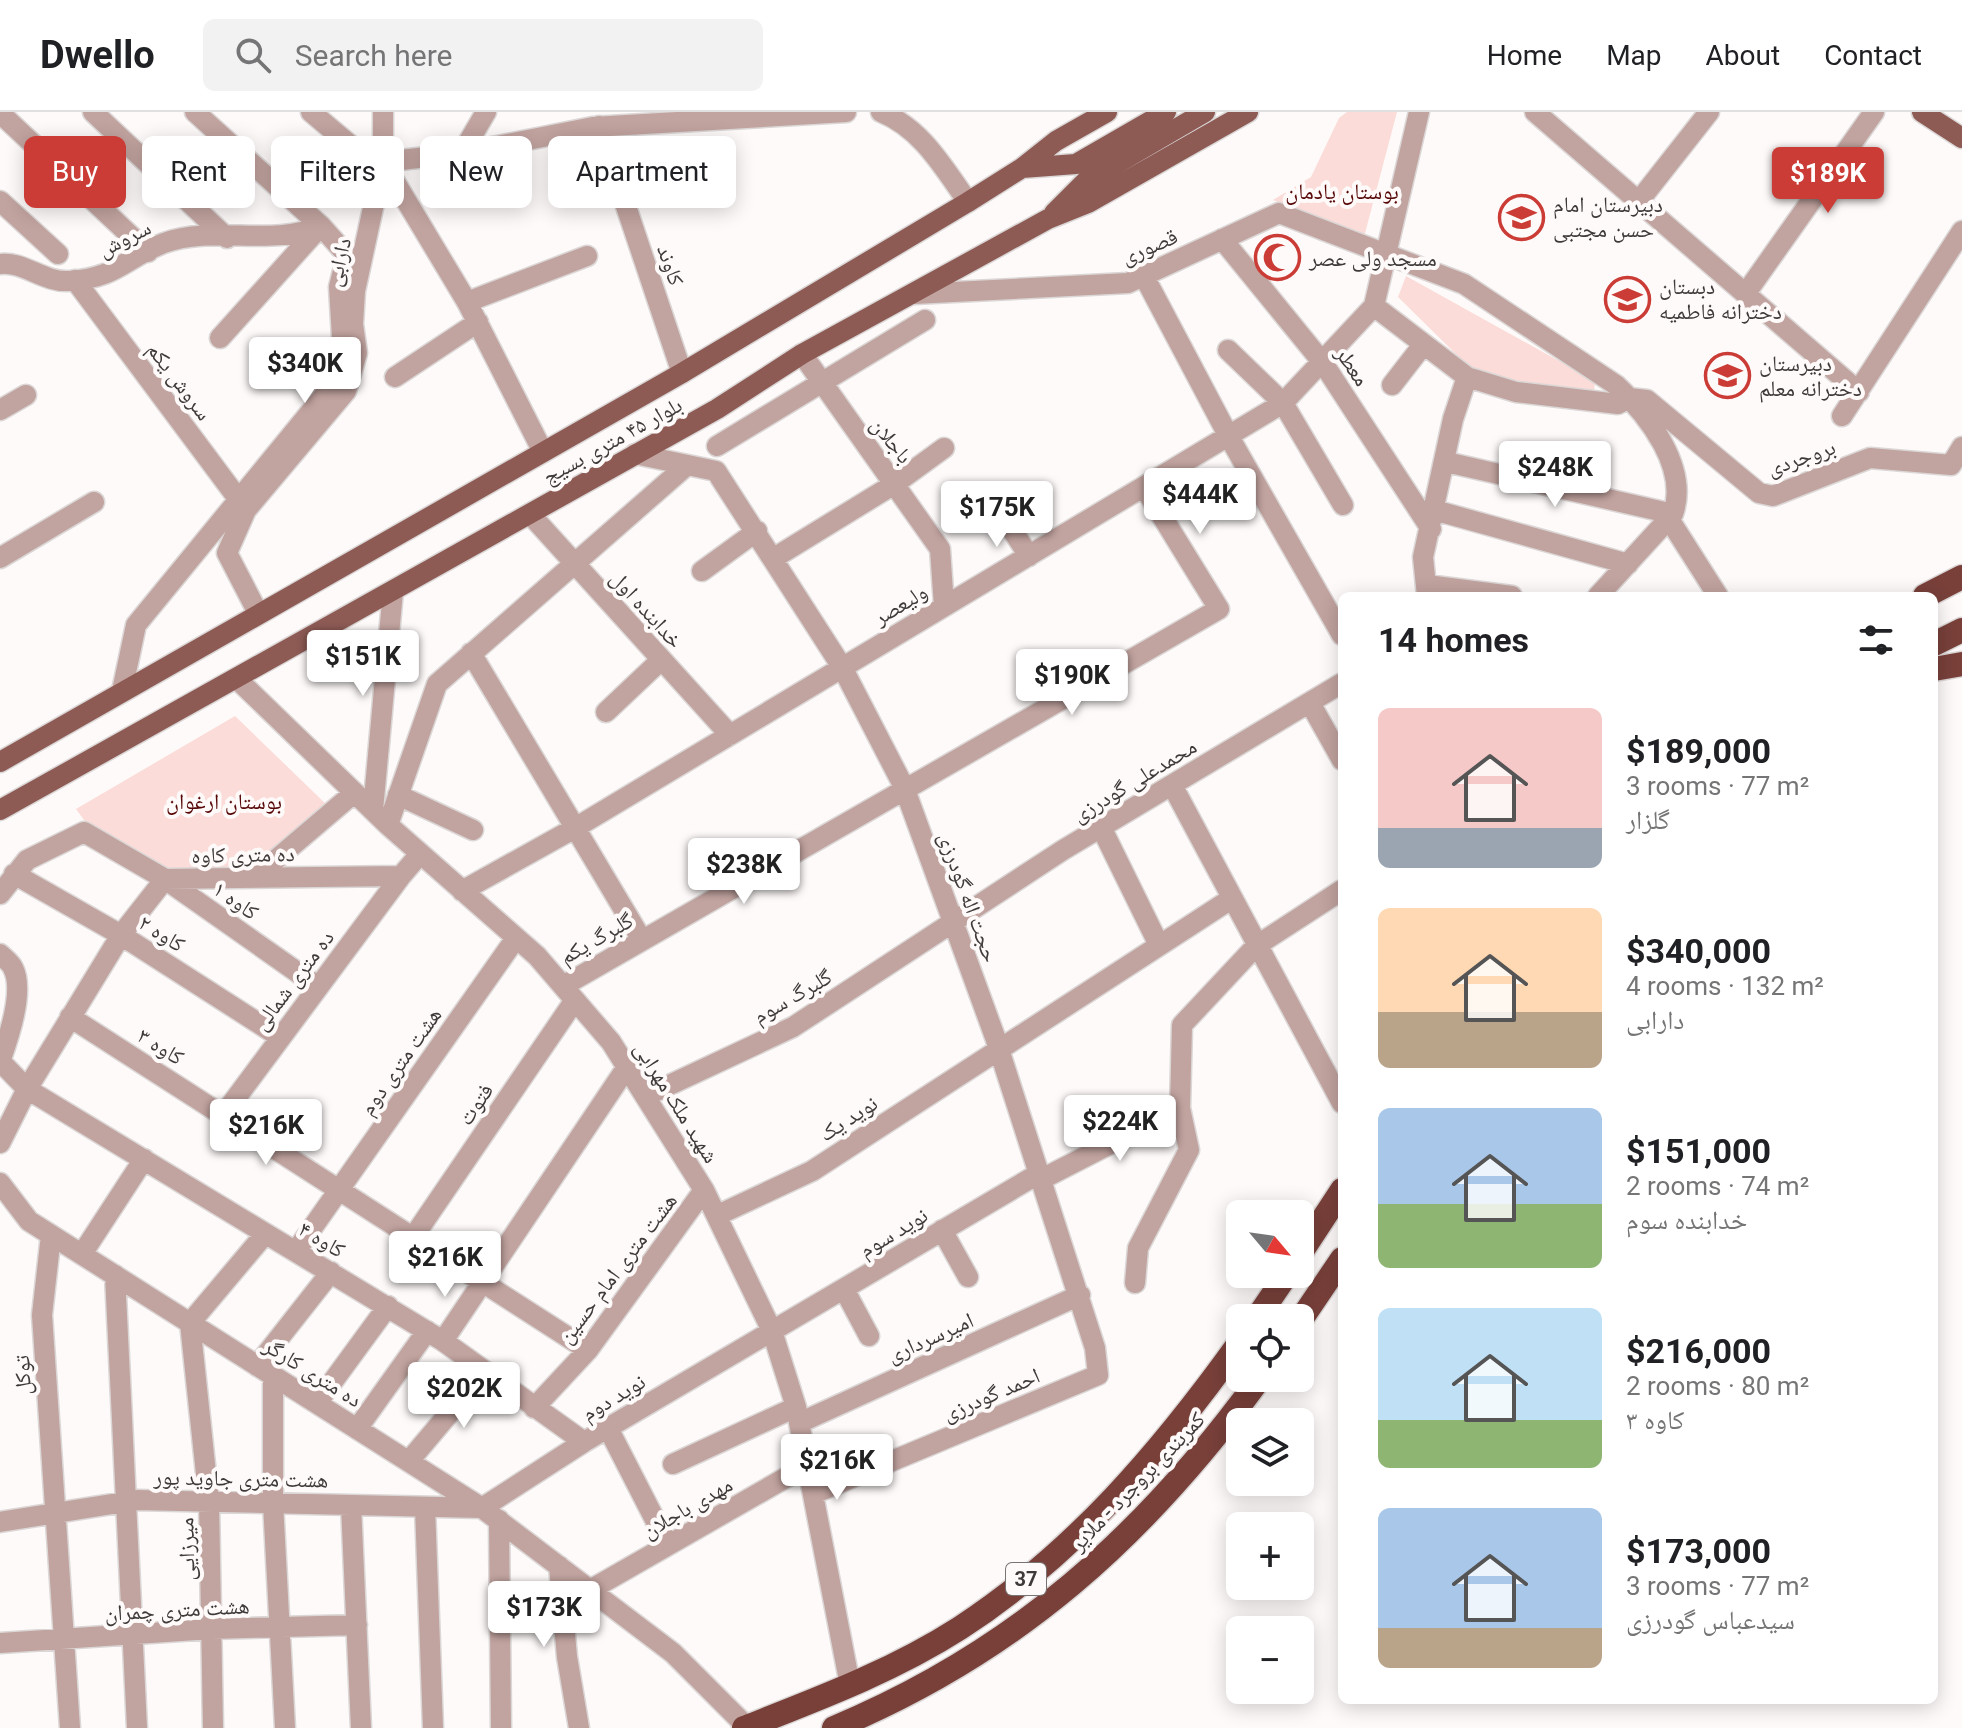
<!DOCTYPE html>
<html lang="en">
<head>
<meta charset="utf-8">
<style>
  body { margin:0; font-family:Roboto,"Noto Naskh Arabic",sans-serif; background:#f2f2f2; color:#202124; height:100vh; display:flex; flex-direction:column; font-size:30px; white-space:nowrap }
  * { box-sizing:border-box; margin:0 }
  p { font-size:26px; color:#757577 }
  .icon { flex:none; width:44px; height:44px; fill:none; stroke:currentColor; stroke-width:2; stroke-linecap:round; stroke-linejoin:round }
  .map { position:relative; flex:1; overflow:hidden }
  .side { position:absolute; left:1338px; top:480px; width:600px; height:1112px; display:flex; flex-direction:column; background:#fff; border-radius:12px; box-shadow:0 4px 20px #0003 }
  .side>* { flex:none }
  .hud { position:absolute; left:24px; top:24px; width:760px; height:72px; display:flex; gap:16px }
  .needle { width:52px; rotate:119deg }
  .controls { position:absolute; left:1226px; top:1088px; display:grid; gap:16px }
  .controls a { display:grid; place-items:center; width:88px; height:88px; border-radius:12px; background:#fff; box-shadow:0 4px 20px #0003; font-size:40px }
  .price { position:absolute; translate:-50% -68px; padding:0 18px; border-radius:8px; background:#fff; color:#222; font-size:26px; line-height:52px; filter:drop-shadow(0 2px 4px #0008) }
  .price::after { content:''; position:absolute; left:50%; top:48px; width:24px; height:18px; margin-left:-12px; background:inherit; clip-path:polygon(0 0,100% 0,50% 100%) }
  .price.selected { background:#ca3c35; color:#fff }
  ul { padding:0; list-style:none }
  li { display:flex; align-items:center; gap:24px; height:200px; padding:0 40px }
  li span { display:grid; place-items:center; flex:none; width:224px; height:160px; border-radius:12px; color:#555 }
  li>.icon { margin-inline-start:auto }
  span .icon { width:96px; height:96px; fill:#fffc; stroke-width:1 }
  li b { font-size:34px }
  h2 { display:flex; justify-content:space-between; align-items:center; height:96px; padding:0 40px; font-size:34px }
  .chip { padding:0 28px; border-radius:12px; background:#fff; box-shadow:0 4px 20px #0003; font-size:28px; line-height:72px }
  .chip.selected { background:#ca3c35; color:#fff }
  header { display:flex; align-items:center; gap:48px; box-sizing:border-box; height:112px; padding:0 40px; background:#fff; border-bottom:2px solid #e0e0e0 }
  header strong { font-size:38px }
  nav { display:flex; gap:44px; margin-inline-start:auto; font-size:28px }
  .search { width:560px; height:72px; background:#f2f2f2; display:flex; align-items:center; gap:20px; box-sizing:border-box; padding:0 28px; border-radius:12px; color:#757577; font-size:30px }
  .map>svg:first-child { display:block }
</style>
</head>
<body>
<header>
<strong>Dwello</strong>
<div class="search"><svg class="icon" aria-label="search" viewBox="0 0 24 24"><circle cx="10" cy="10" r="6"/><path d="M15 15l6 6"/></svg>Search here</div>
<nav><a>Home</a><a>Map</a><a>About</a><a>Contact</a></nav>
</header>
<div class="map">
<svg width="1962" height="1616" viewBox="0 0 1962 1616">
  <rect width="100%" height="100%" fill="#fefaf9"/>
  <!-- green -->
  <path fill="#fbdcd8" d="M1347,0H1397L1364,125L1273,88L1311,65L1339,6Z
    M1406,164L1595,269L1594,279L1496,270L1467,253L1398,185Z
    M235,604L330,696L266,746L227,760H174L92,719L76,697Z"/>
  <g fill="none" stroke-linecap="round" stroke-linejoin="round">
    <defs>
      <path id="minor" d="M93,0L227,126
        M311,0L362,43
        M881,0C922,17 943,55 968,90
        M1535,0L1859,280
        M0,1L148,140
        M599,14L682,261
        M462,41L486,0
        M383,50L462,41L593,15L846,0
        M383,50L467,190L543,340
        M0,89L58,142
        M1639,89L1709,0
        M1222,127L1323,251L1431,417
        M0,152C24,149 44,171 69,169C117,166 125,146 164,131C214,113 271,135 321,114
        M1145,166L1228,323L1342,523
        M75,168L245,396
        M1746,181L1874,0
        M914,182L1128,171L1279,101L1464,172L1616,273C1649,304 1689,356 1673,402L1598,484
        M467,190L587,144
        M1374,194L1467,265L1516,280L1618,292L1629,286L1647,288L1759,381L1773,384L1870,346L1951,353L1962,335
        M220,226L318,117
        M1228,238L1283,291L1343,393
        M802,242L940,437L944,494
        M395,265L478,210
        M1392,273L1423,233
        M0,298L26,283
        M1842,304L1962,119
        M717,334L925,208
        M635,342L716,359L842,555L904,675L995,925L1095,1236L1098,1263L813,1382
        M1446,350L1673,402
        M989,382L1029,444
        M1434,398L1628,452
        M530,402L730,623
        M1669,407L1718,484
        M0,446L94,390
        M774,446L896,371L944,336
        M702,459L757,419
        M1427,473L1512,484
        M1427,484L1423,445L1453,307L1467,265
        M258,501L227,441L246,398L346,279L357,241L353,212L355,179L383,50V0
        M471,541L642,828
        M237,567L388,713L537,844L611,930L704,1078L772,1219L796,1295L850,1573
        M122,579L136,513L331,275L343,242L339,175L347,143L321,114L195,0
        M1310,591L1342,648
        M606,600L660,549
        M1172,673L1342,991
        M398,683L473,718
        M373,698L393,479
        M388,713L437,572L686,354
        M1101,715L1158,831
        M420,742L401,764L165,767L121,823L27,977L443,1229L584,1330
        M14,762L121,823L280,925
        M248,765L273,750L354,681
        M462,779L575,716L1283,291L1374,194L1419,0
        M0,782L27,748L84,720L165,767L317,874
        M0,842C4,846 11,851 13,856C25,879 8,927 0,950
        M563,874L1219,497L1144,375
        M70,905L588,1238
        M0,949L27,977L0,1031
        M646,984L793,915L1063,738L1342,571
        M224,1002L401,764
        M1040,1068L1180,996
        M0,1071L29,1109L482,1396L673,1541L747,1615
        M718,1103L812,1059L1231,787
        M942,1118L968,1165
        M51,1123L42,1203L70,1616
        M414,1124L575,888
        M296,1139L516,826
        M82,1142L144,1047
        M115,1163L137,1616
        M1135,1171L1138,1136L1189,1038L1180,996L1182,913L1256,834L1342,778
        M844,1177L869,1224
        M443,1229L627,955
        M257,1254L331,1160
        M273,1264V1391L285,1616
        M317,1291L388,1194
        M534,1296L588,1238L704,1078
        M799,1311L1080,1183
        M608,1316L668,1433
        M357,1317L427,1219
        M409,1349L485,1259
        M673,1352L796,1295
        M351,1393L361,1616
        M425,1395L433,1616
        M482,1396L584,1330L1038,1062
        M499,1408L501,1616
        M0,1410L137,1388L482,1396
        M559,1454L567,1545L579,1616
        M590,1478L808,1353
        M0,1531L211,1517L357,1513
        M213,1616L209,1390L190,1211L265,1122"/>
      <path id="major" d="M1922,0L1962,26
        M1022,56L1076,52L1166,0
        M1054,101L1085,70L1205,0
        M0,650L682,261L968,90L1022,56L1056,29L1107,0
        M0,698L717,297L802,242L1048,107L1088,91L1248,0"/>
      <path id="highway" d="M1925,484L1962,465
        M1934,532L1962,518
        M1934,557L1962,552
        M1300,1142L1342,1078
        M1257,1206L1287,1162
        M1300,1209L1342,1147
        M744,1616C818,1587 893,1559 960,1516C1075,1441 1161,1340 1240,1230
        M834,1616C1016,1540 1144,1425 1260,1266"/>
    </defs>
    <!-- minor casing -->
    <use href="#minor" stroke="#dbd7d6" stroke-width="23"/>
    <!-- major casing -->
    <use href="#major" stroke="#dbd7d6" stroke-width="23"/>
    <!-- highway casing -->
    <use href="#highway" stroke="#dbd7d6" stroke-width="27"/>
    <!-- minor -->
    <use href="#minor" stroke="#c1a39f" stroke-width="20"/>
    <!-- major -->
    <use href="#major" stroke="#8d5a54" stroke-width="20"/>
    <!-- highway -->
    <use href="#highway" stroke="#79403a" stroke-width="24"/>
  </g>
  <!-- icons -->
  <defs>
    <symbol id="school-ring" viewBox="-11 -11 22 22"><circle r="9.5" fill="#fefaf9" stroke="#ca3c35" stroke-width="1.5"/><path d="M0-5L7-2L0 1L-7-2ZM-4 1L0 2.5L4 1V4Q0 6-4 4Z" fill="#ca3c35"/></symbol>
    <symbol id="mosque-ring" viewBox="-11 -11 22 22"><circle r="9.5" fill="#fefaf9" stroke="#ca3c35" stroke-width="1.5"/><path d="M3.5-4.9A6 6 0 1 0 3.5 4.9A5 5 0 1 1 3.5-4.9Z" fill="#ca3c35"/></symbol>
  </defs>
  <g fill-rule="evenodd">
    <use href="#school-ring" x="1496" y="80" width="51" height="51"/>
    <use href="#mosque-ring" x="1252" y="120" width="51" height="51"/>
    <use href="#school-ring" x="1602" y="162" width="51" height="51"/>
    <use href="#school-ring" x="1702" y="238" width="51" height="51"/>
  </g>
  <g text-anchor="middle" stroke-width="8" stroke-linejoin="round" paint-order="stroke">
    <!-- shield labels -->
    <rect fill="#fefaf9" stroke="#787473" stroke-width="2" x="1006" y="1451" width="40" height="32" rx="6"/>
    <g font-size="20" font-weight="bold" fill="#3e3a39">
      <text x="1026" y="1474">37</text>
    </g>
    <!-- park labels -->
    <g font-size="22" fill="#560707" stroke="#fefaf9">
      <text x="1342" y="87">بوستان یادمان</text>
      <text x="224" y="697">بوستان ارغوان</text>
    </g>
    <!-- poi labels -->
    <g font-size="22" fill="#3e3a39" stroke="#fefaf9" text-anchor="start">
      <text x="1553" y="100">دبیرستان امام<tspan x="1553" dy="25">حسن مجتبی</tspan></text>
      <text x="1309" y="154">مسجد ولی عصر</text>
      <text x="1659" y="182">دبستان<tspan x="1659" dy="25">دخترانه فاطمیه</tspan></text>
      <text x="1759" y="259">دبیرستان<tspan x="1759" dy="25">دخترانه معلم</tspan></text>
    </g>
    <!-- street labels -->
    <g font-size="22" fill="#3e3a39" stroke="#fefaf9">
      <text transform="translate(124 126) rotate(-27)" y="8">سروش</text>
      <text transform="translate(1149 134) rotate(-23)" y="8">قصوری</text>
      <text transform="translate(338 150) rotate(-77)" y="8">دارابی</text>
      <text transform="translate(671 153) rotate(71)" y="8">کاوند</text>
      <text transform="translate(1353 254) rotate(56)" y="8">معطر</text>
      <text transform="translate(180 269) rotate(53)" y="8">سروش یکم</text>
      <text transform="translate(612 328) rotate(-29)" y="8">بلوار ۴۵ متری بسیج</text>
      <text transform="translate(892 328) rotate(51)" y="8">باجلان</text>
      <text transform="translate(1801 345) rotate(-19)" y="8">بروجردی</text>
      <text transform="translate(900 492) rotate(-31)" y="8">ولیعصر</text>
      <text transform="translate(647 497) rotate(48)" y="8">خدابنده اول</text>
      <text transform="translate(1134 668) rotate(-31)" y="8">محمدعلی گودرزی</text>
      <text transform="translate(243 742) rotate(-1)" y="8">ده متری کاوه</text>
      <text transform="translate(969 785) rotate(70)" y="8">حجت اله گودرزی</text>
      <text transform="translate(236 788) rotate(35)" y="8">کاوه ۱</text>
      <text transform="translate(162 821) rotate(32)" y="8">کاوه ۲</text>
      <text transform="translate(596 826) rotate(-30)" y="8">گلبرگ یکم</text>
      <text transform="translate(293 868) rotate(-53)" y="8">ده متری شمالی</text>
      <text transform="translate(792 884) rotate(-30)" y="8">گلبرگ سوم</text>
      <text transform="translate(161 934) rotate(32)" y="8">کاوه ۳</text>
      <text transform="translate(400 949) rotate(-55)" y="8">هشت متری دوم</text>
      <text transform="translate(677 990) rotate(58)" y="8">شهید ملک مهرابی</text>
      <text transform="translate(475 992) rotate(-56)" y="8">فتوت</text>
      <text transform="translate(848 1006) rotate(-33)" y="8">نوید یک</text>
      <text transform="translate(893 1120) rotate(-31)" y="8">نوید سوم</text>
      <text transform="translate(322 1127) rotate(31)" y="8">کاوه ۴</text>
      <text transform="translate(617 1156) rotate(-53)" y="8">هشت متری امام حسین</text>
      <text transform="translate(930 1225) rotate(-24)" y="8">امیرسرداری</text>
      <text transform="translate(313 1260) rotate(32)" y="8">ده متری کارگر</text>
      <text transform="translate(22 1263) rotate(-93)" y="8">توکل</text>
      <text transform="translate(991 1282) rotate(-23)" y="8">احمد گودرزی</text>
      <text transform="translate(613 1285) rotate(-31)" y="8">نوید دوم</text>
      <text transform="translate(241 1366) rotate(1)" y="8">هشت متری جاوید پور</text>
      <text transform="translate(1137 1369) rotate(-46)" y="8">کمربندی بروجرد - ملایر</text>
      <text transform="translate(687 1395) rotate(-30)" y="8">مهدی باجلان</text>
      <text transform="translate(186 1437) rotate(-91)" y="8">میرزایی</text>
      <text transform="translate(177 1497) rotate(-3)" y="8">هشت متری چمران</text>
    </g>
  </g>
</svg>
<div class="controls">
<a><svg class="needle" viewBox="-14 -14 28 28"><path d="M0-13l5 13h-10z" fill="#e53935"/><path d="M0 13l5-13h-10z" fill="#757577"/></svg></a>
<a><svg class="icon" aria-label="locate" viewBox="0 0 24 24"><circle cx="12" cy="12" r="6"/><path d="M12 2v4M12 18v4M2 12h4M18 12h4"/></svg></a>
<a><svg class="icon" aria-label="layers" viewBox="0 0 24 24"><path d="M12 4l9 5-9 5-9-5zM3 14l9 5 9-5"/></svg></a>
<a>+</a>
<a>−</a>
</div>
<b class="price selected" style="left:1828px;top:103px">$189K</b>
<b class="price" style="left:305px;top:293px">$340K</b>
<b class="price" style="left:1555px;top:397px">$248K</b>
<b class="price" style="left:1200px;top:424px">$444K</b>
<b class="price" style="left:997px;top:437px">$175K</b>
<b class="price" style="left:363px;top:586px">$151K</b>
<b class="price" style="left:1072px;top:605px">$190K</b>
<b class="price" style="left:744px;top:794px">$238K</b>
<b class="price" style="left:1120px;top:1051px">$224K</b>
<b class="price" style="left:266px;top:1055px">$216K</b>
<b class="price" style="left:445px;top:1187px">$216K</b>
<b class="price" style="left:464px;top:1318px">$202K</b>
<b class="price" style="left:837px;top:1390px">$216K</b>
<b class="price" style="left:544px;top:1537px">$173K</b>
<div class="hud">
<a class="chip selected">Buy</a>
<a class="chip">Rent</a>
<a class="chip">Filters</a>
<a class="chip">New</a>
<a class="chip">Apartment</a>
</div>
<section class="side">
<h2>14 homes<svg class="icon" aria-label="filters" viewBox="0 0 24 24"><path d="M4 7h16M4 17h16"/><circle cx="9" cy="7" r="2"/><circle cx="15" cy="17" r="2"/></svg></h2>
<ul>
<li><span style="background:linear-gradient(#f6c9c9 75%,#9aa5b1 0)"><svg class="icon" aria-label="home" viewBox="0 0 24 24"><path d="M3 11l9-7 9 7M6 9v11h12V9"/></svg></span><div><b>$189,000</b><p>3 rooms · 77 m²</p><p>گلزار</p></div></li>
<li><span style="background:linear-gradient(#ffd9b3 65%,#b9a48a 0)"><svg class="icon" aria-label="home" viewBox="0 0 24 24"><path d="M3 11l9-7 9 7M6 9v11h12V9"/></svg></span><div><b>$340,000</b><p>4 rooms · 132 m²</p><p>دارابی</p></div></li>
<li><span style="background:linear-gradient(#a9c7e8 60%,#8fb573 0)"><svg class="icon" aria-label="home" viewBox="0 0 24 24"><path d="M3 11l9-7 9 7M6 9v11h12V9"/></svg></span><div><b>$151,000</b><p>2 rooms · 74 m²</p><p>خدابنده سوم</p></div></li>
<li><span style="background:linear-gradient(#bfe0f5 70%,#8fb573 0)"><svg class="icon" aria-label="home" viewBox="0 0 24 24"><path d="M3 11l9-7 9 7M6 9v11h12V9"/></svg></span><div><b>$216,000</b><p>2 rooms · 80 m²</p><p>کاوه ۳</p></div></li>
<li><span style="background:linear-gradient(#a9c7e8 75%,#b9a48a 0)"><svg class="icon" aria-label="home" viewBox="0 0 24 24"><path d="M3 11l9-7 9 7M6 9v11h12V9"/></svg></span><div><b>$173,000</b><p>3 rooms · 77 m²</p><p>سیدعباس گودرزی</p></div></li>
</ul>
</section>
</div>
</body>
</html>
